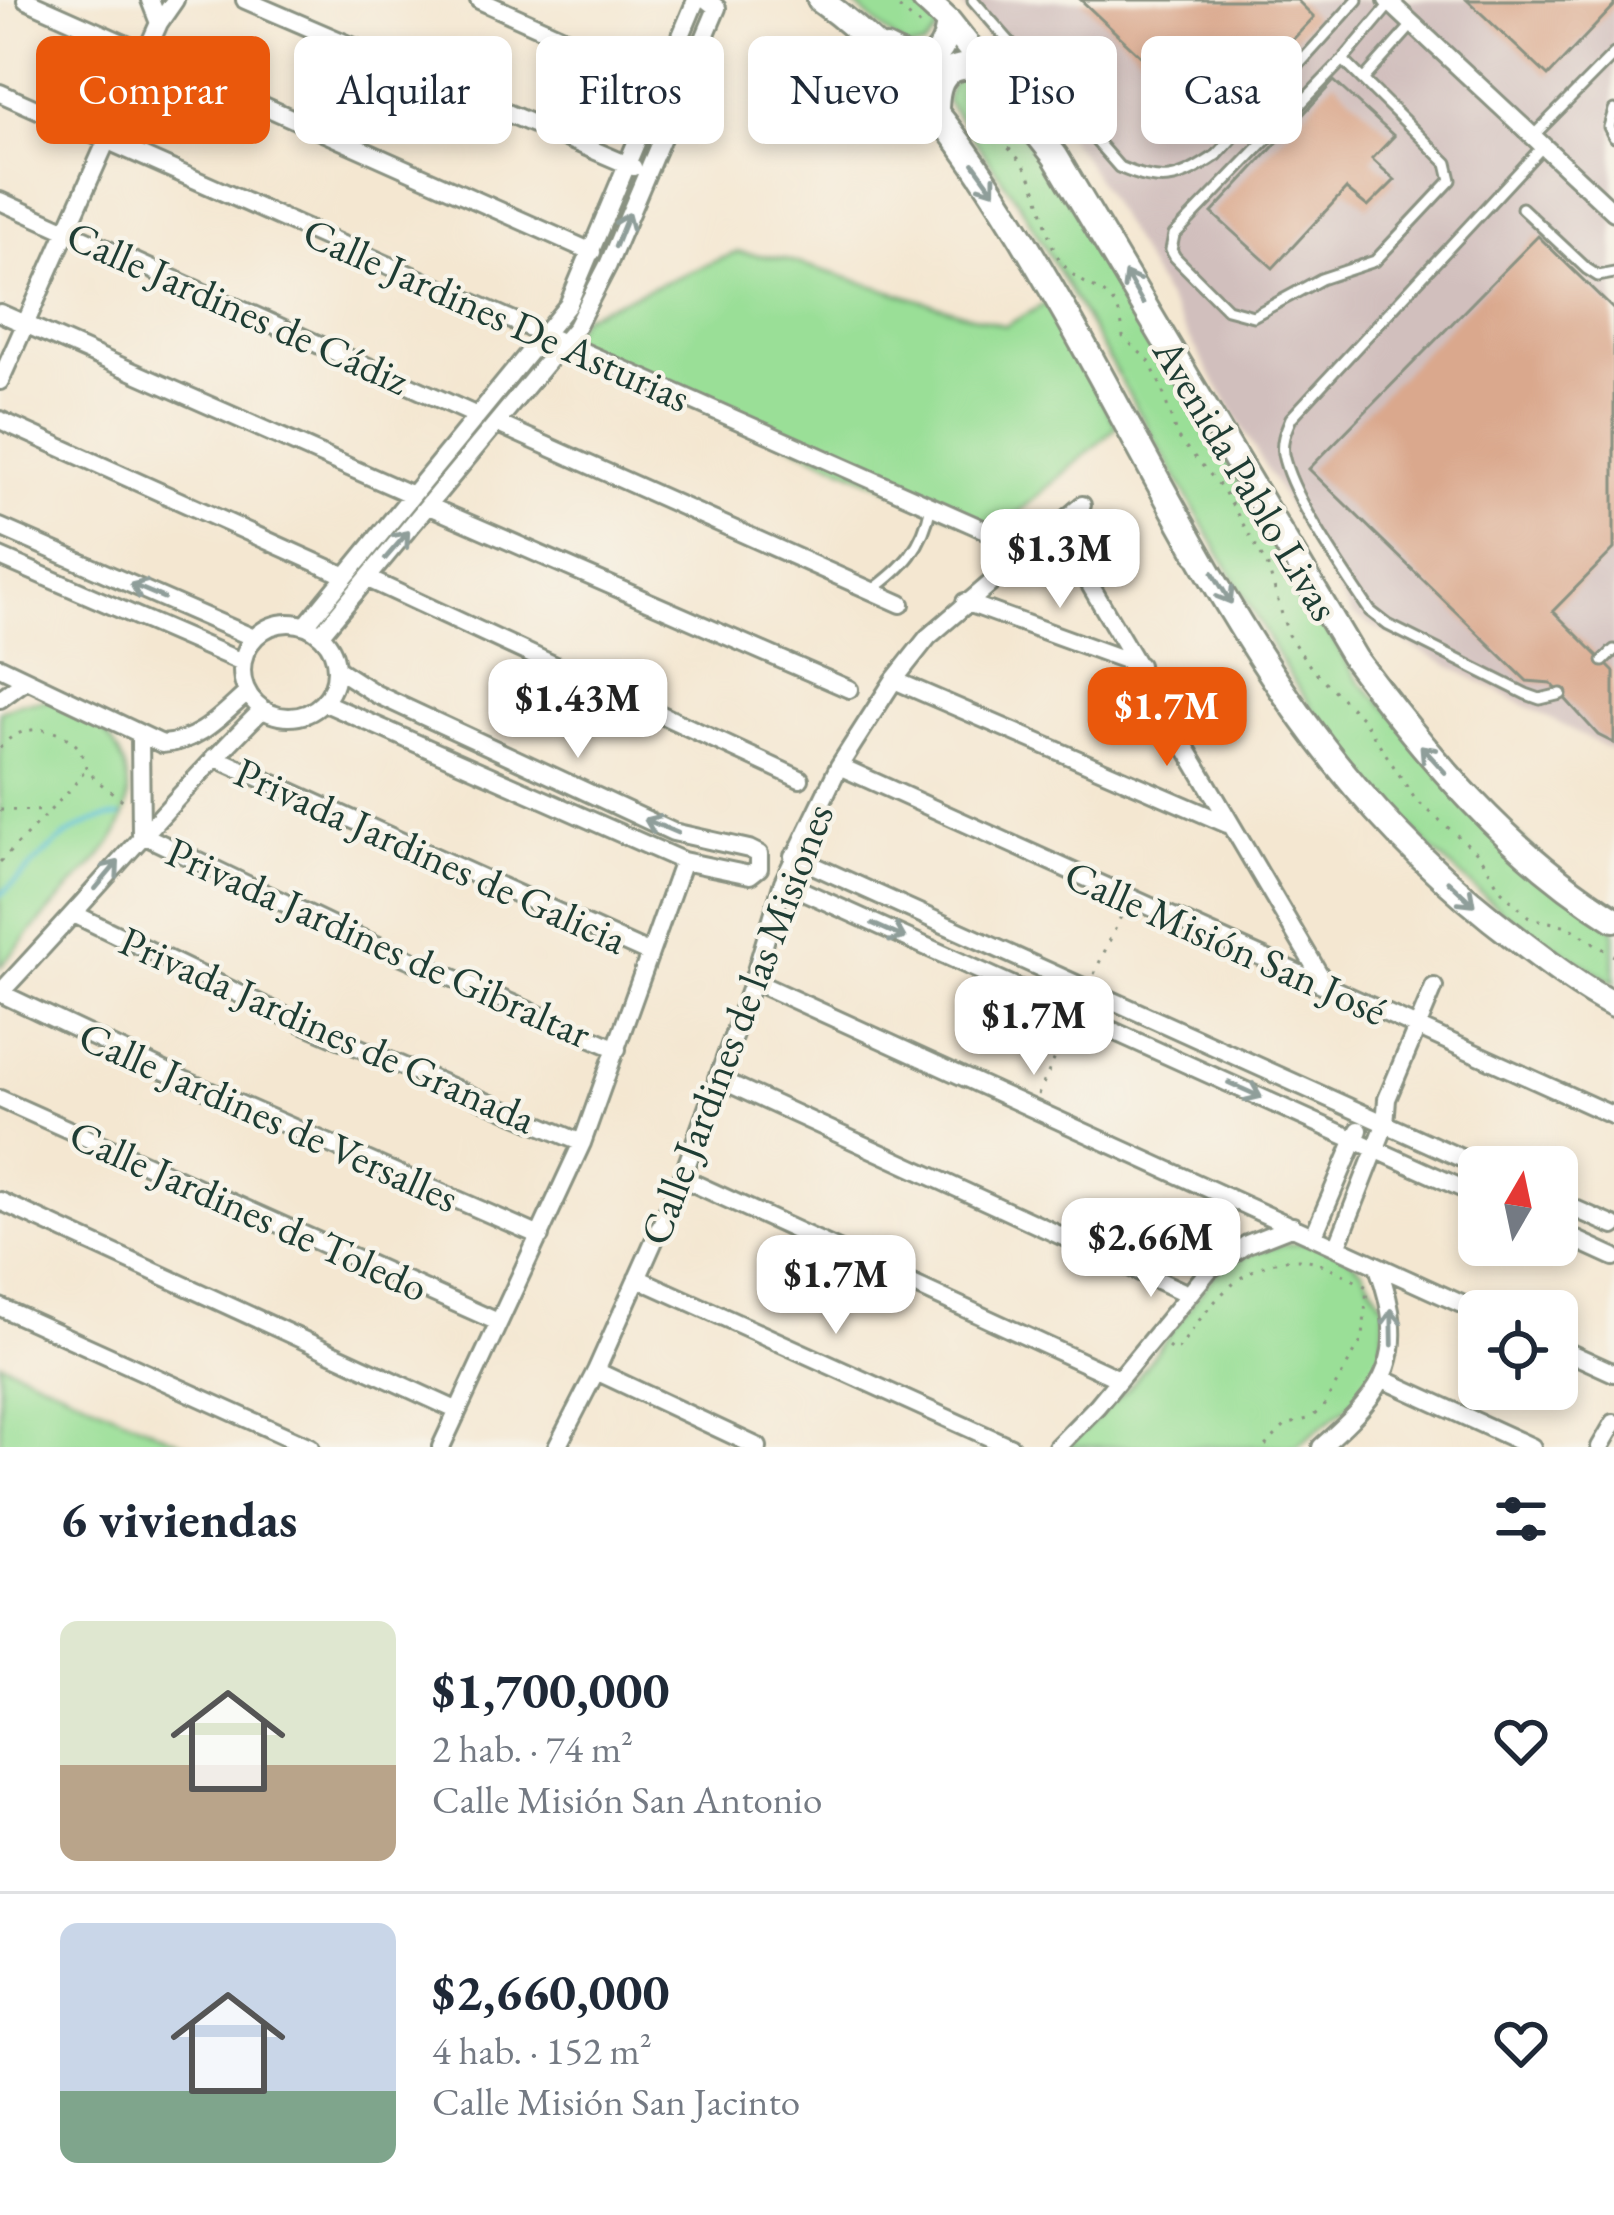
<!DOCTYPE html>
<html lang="es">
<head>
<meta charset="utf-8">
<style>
  body { margin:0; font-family:"EB Garamond",serif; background:#f2f2f3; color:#1f2937; height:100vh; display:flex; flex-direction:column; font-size:45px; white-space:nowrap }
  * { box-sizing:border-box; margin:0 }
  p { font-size:39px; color:#747a83 }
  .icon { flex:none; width:66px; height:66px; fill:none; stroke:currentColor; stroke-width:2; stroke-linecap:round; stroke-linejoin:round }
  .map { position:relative; height:1447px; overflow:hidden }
  .details { display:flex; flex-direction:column; background:#fff; flex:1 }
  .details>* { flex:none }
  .hud { position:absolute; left:36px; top:36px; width:1542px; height:108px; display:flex; gap:24px }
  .needle { width:78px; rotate:9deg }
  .tools { position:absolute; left:1458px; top:1146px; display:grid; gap:24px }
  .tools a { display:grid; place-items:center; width:120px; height:120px; border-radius:18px; background:#fff; box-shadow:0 6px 18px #0003; font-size:60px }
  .price { position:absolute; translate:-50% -102px; padding:0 27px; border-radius:24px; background:#fff; color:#222; font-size:39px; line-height:78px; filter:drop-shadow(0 3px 6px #0008) }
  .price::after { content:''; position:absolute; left:50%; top:72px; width:36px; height:27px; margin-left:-18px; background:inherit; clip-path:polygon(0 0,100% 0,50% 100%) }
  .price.on { background:#ea580c; color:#fff }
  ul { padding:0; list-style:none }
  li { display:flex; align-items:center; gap:36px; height:300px; padding:0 60px }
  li+li { border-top:3px solid #e0e1e3 }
  li span { display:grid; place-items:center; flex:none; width:336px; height:240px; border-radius:18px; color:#555 }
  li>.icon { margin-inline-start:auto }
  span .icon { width:144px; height:144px; fill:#fffc; stroke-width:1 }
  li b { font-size:51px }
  h2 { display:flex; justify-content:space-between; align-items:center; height:144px; padding:0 60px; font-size:51px }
  .chip { padding:0 42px; border-radius:18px; background:#fff; box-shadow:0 6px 18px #0003; font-size:42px; line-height:108px }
  .chip.on { background:#ea580c; color:#fff }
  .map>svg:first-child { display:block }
</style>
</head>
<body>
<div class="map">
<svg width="1614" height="1447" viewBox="0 0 1614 1447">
  <rect width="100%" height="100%" fill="#f7f3e8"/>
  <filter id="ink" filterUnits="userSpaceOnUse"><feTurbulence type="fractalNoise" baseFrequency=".00833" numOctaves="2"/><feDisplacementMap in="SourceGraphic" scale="24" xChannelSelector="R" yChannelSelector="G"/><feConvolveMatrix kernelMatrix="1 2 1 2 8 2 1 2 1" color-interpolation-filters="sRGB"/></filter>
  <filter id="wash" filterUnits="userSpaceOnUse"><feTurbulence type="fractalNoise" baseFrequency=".004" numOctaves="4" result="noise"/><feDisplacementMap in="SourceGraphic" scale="48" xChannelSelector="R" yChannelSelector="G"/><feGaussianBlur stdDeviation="2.7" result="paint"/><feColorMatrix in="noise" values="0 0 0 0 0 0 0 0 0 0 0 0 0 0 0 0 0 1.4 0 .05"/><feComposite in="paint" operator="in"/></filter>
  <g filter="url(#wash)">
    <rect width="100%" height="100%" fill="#f4e7d1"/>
    <!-- industrial -->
    <path fill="#d1bfbd" d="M957,0H1614V752L1352,615L1084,158Z"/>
    <!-- green -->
    <path fill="#9adf97" stroke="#5c8e66" stroke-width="3" d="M849,0H910L932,19L938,30L924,47L906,49Z
      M955,77L973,78L1047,163L1357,679L1614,929V983L1509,918L1432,850L1345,755L1288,673L1020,204L946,100Z
      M738,252L785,259L1005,326L1047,303L1117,427L994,534L564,345L582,316Z
      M50,700C114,719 152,781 111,843C102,858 86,871 74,884C49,911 25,939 0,967V711L20,703Z
      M1314,1242L1345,1255L1362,1270L1385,1307L1383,1354L1376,1373L1357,1399L1296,1447H1067L1133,1383L1214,1275C1244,1252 1277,1244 1314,1242Z
      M0,1362L191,1447H0Z"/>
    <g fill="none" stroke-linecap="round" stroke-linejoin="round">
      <!-- stream -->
      <path stroke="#5ac1d8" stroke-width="4.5" d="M0,895C41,863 64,820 120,816"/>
    </g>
    <g id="blocks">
      <!-- building -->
      <path fill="#daa88d" d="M1081,0H1297L1314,17L1213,124Z
        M1467,0H1614V6L1548,76Z
        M1334,81L1394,136L1372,159L1395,180L1368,207L1346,189L1273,268L1212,213Z
        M1538,236L1614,310V549L1553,611L1614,672V743L1598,735L1551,683L1527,681L1309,469Z"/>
    </g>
  </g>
  <g filter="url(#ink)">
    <use href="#blocks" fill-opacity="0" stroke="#8a9282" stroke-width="3"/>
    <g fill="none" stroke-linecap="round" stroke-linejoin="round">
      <defs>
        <path id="service" d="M973,0L1119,167C1163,186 1178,181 1217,155L1357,0
          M1343,60L1447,163L1451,180L1375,261L1321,279L1253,316L1227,309L1175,257L1171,250L1174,235L1343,60L1391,3
          M1363,80L1413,24
          M1614,110L1609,127L1614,137
          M1534,135L1614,54
          M1544,145L1291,418C1286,430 1281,440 1283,454C1290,494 1346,575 1370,611L1388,625L1526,694L1540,699L1561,694
          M1522,208L1587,269L1598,276L1614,273
          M871,591C904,567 923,547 931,506
          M1603,661L1614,650"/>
        <path id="minor" d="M26,0L592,252
          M150,0L159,23
          M245,0L633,167
          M479,0L661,82
          M1387,0L1614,212
          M0,93L994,534
          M0,201L475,415
          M0,313L410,494
          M0,381L159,23L175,0
          M0,420L346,576
          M498,424L901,604
          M431,507L849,689
          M0,527L254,638
          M1056,527L1325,984
          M0,557L242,662
          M368,579L800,779
          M965,602L1139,665
          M242 670a47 47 0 1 1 94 0a47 47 0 1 1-94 0Z
          M306,625L568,305L696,0
          M321,634L576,327L608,265L717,8L707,0
          M0,667L162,744C199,742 221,716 247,693
          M894,680L1227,824
          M0,699L26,680
          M323,702L683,861L750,875L759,868V854L749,849L673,832L376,694L337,669
          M263,709C171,800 89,899 0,993L184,1080L540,1236
          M140,734L141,834L335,927L617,1049
          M214,757L648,953
          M839,766L1614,1116
          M793,856L1481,1167
          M783,882L1479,1196
          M74,914L285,1016L582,1143
          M753,981L1479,1312
          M717,1078L1188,1294
          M0,1099L498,1322
          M682,1178L1119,1379
          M0,1201L456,1410
          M1557,1201L1614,1226
          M1557,1231L1614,1257
          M1314,1235L1359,1130
          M1338,1245L1385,1125L1387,1099L1434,987
          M637,1278L1011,1447
          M0,1307L310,1447
          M1557,1347L1614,1373
          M596,1371L758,1447
          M1383,1379L1532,1447
          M441,1447L582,1143L683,861
          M557,1447L596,1371L682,1178L753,981L783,882L839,766L894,680L928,637L1082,505
          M1057,1447L1097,1406L1209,1270L1247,1244L1293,1226
          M1321,1447C1389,1388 1409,1354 1378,1267
          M1600,1447L1614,1423"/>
        <path id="secondary" d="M820,0C931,79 1003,204 1069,319C1151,464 1232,633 1335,762C1387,827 1450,889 1517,939C1547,962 1579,987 1614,1005
          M925,0L949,22L1055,156L1355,659C1428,757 1509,854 1614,919
          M886,49C920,67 943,67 949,22
          M936,112C936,75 949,60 988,69"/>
      </defs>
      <!-- service casing -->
      <use href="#service" stroke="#8a9282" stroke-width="15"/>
      <!-- minor casing -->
      <use href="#minor" stroke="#8a9282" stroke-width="22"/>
      <!-- secondary casing -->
      <use href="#secondary" stroke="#8a9282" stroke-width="30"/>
      <!-- path -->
      <path stroke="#8a9282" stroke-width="3" stroke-dasharray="3 9" stroke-linecap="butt" d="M890,0L925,30
        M971,89C984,145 1004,133 1028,172C1046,201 1043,244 1067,269C1092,295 1121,286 1123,337L1149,361L1161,386L1177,437L1222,488L1268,567L1288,635L1312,669L1363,719L1415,799L1480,855L1500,889L1530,918L1568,926L1614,956
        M0,748C18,724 54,724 76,745C84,753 82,762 88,770C97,783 114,793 125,802
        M0,810L48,811
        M0,862L72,788L84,771
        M1094,974L1123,912
        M1038,1095L1069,1027
        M1168,1347L1174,1352L1179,1348C1208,1307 1240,1261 1296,1259C1320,1258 1346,1277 1367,1287L1363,1338L1323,1407L1311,1418L1286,1425L1264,1447"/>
      <!-- service -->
      <use href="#service" stroke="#fff" stroke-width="9"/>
      <!-- minor -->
      <use href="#minor" stroke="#fff" stroke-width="16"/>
      <!-- secondary -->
      <use href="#secondary" stroke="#fff" stroke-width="24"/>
    </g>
    <!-- one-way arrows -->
    <defs><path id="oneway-shaft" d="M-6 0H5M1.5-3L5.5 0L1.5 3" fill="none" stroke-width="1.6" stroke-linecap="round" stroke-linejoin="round" transform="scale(3)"/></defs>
    <g stroke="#8f9e9a">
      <use href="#oneway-shaft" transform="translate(984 178) rotate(54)"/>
      <use href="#oneway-shaft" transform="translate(622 230) rotate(-68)"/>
      <use href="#oneway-shaft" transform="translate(1134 288) rotate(-120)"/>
      <use href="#oneway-shaft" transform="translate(397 545) rotate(-49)"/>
      <use href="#oneway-shaft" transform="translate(1222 588) rotate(59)"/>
      <use href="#oneway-shaft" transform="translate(147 591) rotate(-157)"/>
      <use href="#oneway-shaft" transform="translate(1433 759) rotate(-132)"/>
      <use href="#oneway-shaft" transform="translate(661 826) rotate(-157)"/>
      <use href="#oneway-shaft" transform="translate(107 875) rotate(-50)"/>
      <use href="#oneway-shaft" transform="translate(1461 893) rotate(43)"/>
      <use href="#oneway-shaft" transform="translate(889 931) rotate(24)"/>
      <use href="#oneway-shaft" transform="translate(1245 1090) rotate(24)"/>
      <use href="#oneway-shaft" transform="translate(1392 1327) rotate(-91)"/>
    </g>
  </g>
  <g text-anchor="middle" stroke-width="9" stroke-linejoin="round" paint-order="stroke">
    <!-- street labels -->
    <g font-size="42" fill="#1f3d34" stroke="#f7f3e8">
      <text transform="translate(238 307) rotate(24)" y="15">Calle Jardines de Cádiz</text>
      <text transform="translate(497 314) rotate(24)" y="15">Calle Jardines De Asturias</text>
      <text transform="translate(1247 479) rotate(59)" y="15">Avenida Pablo Livas</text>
      <text transform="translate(431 855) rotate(24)" y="15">Privada Jardines de Galicia</text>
      <text transform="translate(379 942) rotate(24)" y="15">Privada Jardines de Gibraltar</text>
      <text transform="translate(1226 942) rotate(24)" y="15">Calle Misión San José</text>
      <text transform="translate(736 1024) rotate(-69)" y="15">Calle Jardines de las Misiones</text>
      <text transform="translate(328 1029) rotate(24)" y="15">Privada Jardines de Granada</text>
      <text transform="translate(269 1116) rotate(24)" y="15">Calle Jardines de Versalles</text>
      <text transform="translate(249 1210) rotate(24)" y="15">Calle Jardines de Toledo</text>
    </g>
  </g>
</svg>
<div class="tools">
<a><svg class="needle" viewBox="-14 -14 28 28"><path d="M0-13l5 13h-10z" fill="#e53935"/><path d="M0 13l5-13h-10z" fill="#747a83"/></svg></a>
<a><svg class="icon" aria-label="locate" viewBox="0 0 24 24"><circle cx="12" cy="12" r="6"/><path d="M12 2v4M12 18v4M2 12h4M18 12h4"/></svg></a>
</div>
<b class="price" style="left:1060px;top:611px">$1.3M</b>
<b class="price" style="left:578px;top:761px">$1.43M</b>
<b class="price on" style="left:1167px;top:769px">$1.7M</b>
<b class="price" style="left:1034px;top:1078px">$1.7M</b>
<b class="price" style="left:1151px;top:1300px">$2.66M</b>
<b class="price" style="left:836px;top:1337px">$1.7M</b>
<div class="hud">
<a class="chip on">Comprar</a>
<a class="chip">Alquilar</a>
<a class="chip">Filtros</a>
<a class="chip">Nuevo</a>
<a class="chip">Piso</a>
<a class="chip">Casa</a>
</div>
</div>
<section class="details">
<h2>6 viviendas<svg class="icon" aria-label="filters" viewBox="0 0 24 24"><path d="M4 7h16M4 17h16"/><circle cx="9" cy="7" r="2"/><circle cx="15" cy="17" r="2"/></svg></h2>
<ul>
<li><span style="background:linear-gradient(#dfe7d0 60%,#b9a48a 0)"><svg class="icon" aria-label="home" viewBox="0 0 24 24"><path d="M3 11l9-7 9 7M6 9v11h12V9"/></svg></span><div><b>$1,700,000</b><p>2 hab. · 74 m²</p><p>Calle Misión San Antonio</p></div><svg class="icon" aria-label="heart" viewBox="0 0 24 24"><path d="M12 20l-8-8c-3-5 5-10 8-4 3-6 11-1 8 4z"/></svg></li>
<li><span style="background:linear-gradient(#c9d6e8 70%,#7fa58c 0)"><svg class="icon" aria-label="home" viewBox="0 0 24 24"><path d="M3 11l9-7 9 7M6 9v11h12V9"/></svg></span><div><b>$2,660,000</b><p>4 hab. · 152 m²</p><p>Calle Misión San Jacinto</p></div><svg class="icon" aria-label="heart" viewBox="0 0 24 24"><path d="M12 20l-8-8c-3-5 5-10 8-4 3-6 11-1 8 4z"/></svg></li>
</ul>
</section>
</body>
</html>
